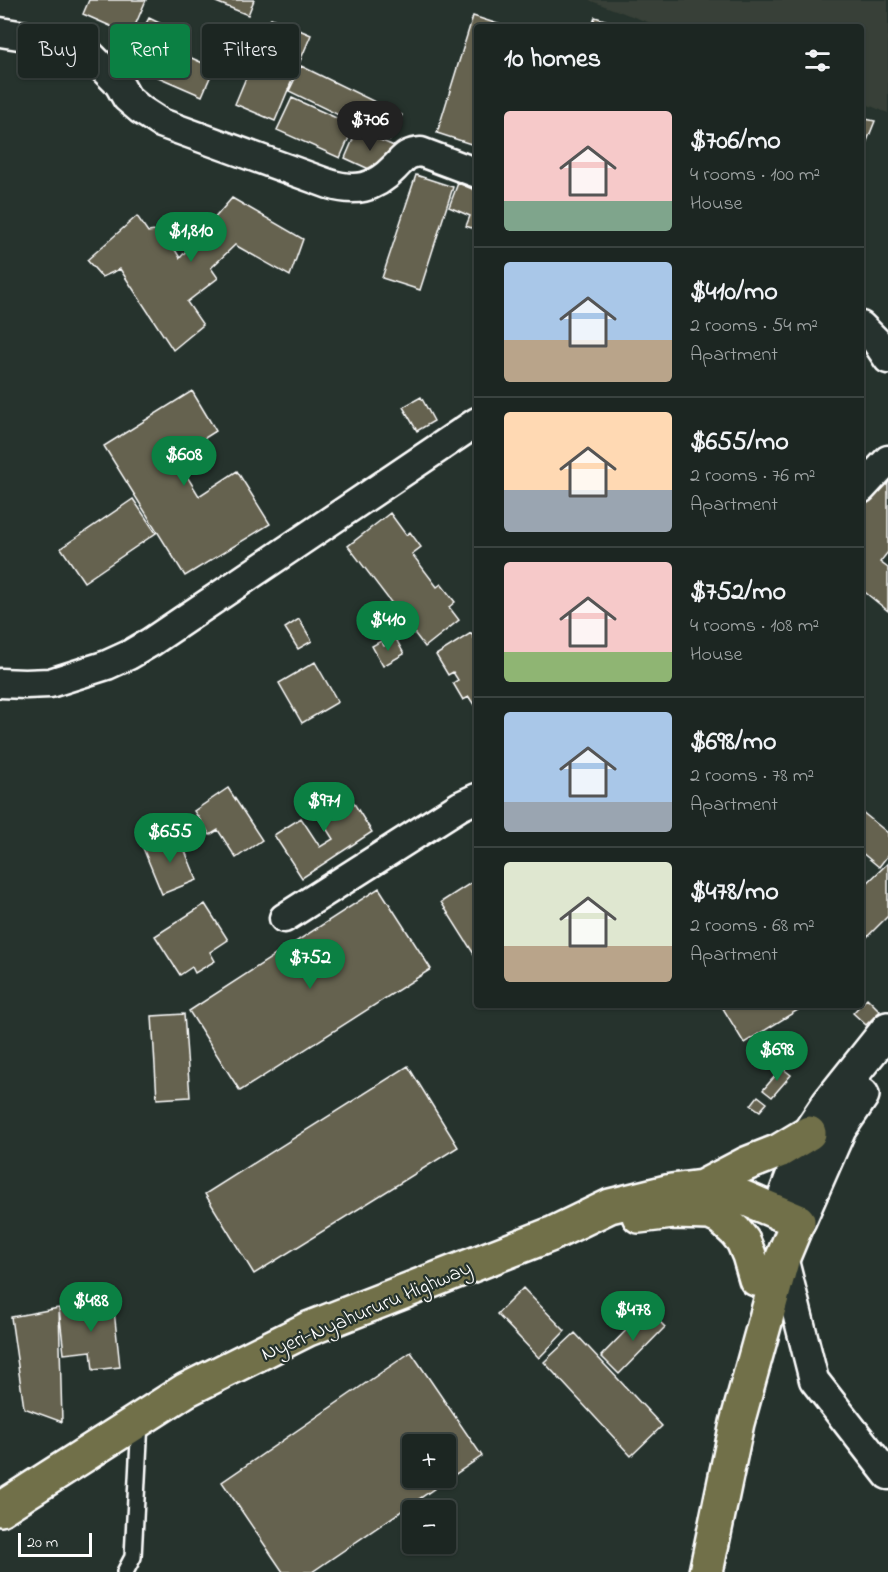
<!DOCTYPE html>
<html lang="en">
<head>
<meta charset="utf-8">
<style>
  body { margin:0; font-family:"Indie Flower",sans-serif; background:#252e2a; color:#f1f3f6; height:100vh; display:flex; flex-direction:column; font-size:22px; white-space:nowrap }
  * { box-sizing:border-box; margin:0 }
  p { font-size:20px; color:#a0a5a5 }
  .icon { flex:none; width:33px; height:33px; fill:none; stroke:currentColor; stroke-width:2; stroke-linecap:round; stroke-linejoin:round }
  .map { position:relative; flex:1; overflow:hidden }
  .drawer { position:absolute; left:474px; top:24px; width:390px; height:984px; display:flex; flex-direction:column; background:#1c2622; border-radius:6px; box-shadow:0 2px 4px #0004,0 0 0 2px #3a4340 }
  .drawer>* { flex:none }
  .banner { position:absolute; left:18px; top:24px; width:366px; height:54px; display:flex; gap:12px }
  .buttons { position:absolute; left:402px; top:1434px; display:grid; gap:12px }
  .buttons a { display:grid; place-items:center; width:54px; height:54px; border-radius:6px; background:#1c2622; box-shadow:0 2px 4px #0004,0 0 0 2px #3a4340; font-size:30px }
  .scale { position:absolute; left:18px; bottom:15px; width:74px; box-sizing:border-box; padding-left:6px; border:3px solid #fff; border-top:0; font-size:16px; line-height:21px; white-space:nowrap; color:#fff; -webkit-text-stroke:4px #26332d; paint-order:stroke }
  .price { position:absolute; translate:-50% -51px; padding:0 14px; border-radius:21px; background:#0b8043; color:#fff; font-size:20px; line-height:39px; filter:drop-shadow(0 2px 3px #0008) }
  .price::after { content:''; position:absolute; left:50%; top:36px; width:18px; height:14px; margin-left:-9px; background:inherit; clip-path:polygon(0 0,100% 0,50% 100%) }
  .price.active { background:#222; color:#fff }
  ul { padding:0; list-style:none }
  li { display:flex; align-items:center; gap:18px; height:150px; padding:0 30px }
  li+li { border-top:2px solid #3a4340 }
  li span { display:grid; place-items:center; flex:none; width:168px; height:120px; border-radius:6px; color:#555 }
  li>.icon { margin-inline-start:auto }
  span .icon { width:72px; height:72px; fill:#fffc; stroke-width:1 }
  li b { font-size:26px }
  h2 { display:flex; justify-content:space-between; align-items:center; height:72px; padding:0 30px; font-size:26px }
  .tag { padding:0 21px; border-radius:6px; background:#1c2622; box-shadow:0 2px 4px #0004,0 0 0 2px #3a4340; font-size:21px; line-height:54px }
  .tag.active { background:#0b8043; color:#fff }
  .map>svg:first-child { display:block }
</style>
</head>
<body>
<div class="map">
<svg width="888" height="1572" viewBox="0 0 888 1572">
  <rect width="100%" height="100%" fill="#26332d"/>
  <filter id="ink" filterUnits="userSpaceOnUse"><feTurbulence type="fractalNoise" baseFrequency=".0167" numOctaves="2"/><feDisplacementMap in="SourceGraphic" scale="12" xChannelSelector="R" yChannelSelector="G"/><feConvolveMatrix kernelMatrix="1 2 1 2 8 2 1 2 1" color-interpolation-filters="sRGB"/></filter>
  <g filter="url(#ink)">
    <!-- built -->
    <path fill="#394137" d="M589,0H888V113L861,102V27H661Z"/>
    <!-- building -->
    <path fill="#65624f" stroke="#fff" stroke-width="1.5" fill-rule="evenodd" d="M89,0H146L131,35L83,14Z
      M217,0H254L248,15L216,2Z
      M473,16L507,27H477V146L437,133Z
      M595,17L627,27H592Z
      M149,18L172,29L164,48L139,37Z
      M271,18L311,35L275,121L235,104Z
      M169,48L214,68L202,96L156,76Z
      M301,66L402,115L390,140L289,91Z
      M292,98L354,126L340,158L277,130Z
      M861,118L875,121L861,156Z
      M357,130L394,146L382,175L345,158Z
      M416,175L453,187L420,290L382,278Z
      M458,183L477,191V230L466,226L470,216L449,207Z
      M232,198L303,239L290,276L235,245L211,268L218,278L187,302L203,325L173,350L120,269L102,277L87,260L137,216L148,232L163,230L180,258Z
      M192,391L216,431L175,457L199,496L237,471L270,524L185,576L104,446Z
      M421,397L434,421L417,431L403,407Z
      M888,471V552L880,562L888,568V611L861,589V505Z
      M133,499L156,533L84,582L61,548Z
      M390,513L406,535L410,532L421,547L412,554L437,587L441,584L455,602L449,607L459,620L425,647L348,546Z
      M299,619L312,641L298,649L285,628Z
      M471,633L477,643L476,708L469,697L463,700L453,683L458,680L453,672L448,675L436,655Z
      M396,639L404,654L383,666L372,646L381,641L384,646Z
      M315,662L338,702L302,723L279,683Z
      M343,786L372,832L302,878L274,835L301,818L320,847L333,839L312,806Z
      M228,788L262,840L236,858L218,830L210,835L194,811Z
      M861,811L888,833V855L879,867L861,852Z
      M178,834L197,880L162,894L143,848Z
      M888,863V916L861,943V889Z
      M477,879V959L441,902Z
      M379,888L431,969L240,1091L189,1011Z
      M205,904L228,940L210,952L215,961L195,973L192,967L180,975L155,936Z
      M867,998L880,1011L866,1025L853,1013Z
      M721,1005H806L744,1043Z
      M184,1014L190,1097L157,1099L152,1016Z
      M408,1066L458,1147L254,1274L205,1194Z
      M782,1068L791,1075L772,1097L763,1090Z
      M758,1096L767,1103L760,1111L751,1105Z
      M523,1288L565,1331L539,1358L497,1314Z
      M113,1301L120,1367L93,1370L91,1351L64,1354L59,1308Z
      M59,1308L62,1422L24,1408L11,1317Z
      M647,1309L665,1327L619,1374L601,1356Z
      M575,1333L662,1426L631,1456L544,1362Z
      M411,1352L482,1456L312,1572H283L222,1482ZM412,1444H446V1478H412Z"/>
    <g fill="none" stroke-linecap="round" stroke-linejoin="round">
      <defs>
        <path id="service" d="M125,1572L133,1557L140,1421"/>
        <path id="minor" d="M0,32L63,42L85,50L119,84L127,98L141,110L161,123L329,184C355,192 374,189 394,168C404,158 406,153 421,152L477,173
          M861,326L876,341L888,359
          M861,489L888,460
          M0,683L25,684L50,683L107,665L129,655L151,642L477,422
          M284,918L460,806L477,798
          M783,1257L814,1380L888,1475"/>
        <path id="secondary" d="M779,1213L809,1133L829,1103L888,1029
          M799,1220L839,1129L862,1095"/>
        <path id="trunk" d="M702,1187L746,1164L779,1151L809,1133
          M639,1216L673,1212L710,1213L721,1218L735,1231L743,1241L749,1255L756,1279
          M0,1509L186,1390L308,1329L552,1234L610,1206L671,1191L702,1187L744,1198L798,1221L783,1257L737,1423L706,1572"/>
      </defs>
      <!-- service casing -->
      <use href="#service" stroke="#fff" stroke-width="20"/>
      <!-- minor casing -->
      <use href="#minor" stroke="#fff" stroke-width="33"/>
      <!-- secondary casing -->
      <use href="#secondary" stroke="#fff" stroke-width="38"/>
      <!-- trunk casing -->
      <use href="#trunk" stroke="#fff" stroke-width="38"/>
      <!-- service -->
      <use href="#service" stroke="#26332d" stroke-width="15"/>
      <!-- minor -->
      <use href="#minor" stroke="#26332d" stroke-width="28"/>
      <!-- secondary -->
      <use href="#secondary" stroke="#26332d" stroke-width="33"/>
      <!-- trunk -->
      <use href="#trunk" stroke="#71704a" stroke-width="33"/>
    </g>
  </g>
  <g text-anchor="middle" stroke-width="4.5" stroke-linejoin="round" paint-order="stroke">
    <!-- street labels -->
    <g font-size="21" fill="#fff" stroke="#26332d">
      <text transform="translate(366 1310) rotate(-23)" y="7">Nyeri-Nyahururu Highway</text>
    </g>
  </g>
</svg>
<div class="buttons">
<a>+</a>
<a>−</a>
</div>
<div class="scale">20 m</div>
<b class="price active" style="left:370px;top:152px">$706</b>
<b class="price" style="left:191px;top:263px">$1,810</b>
<b class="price" style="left:184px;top:487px">$608</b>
<b class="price" style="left:388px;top:652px">$410</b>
<b class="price" style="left:324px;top:833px">$971</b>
<b class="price" style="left:170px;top:864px">$655</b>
<b class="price" style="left:310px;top:990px">$752</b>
<b class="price" style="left:777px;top:1082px">$698</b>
<b class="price" style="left:91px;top:1333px">$488</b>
<b class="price" style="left:633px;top:1342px">$478</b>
<div class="banner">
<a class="tag">Buy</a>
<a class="tag active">Rent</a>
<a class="tag">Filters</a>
</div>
<section class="drawer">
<h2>10 homes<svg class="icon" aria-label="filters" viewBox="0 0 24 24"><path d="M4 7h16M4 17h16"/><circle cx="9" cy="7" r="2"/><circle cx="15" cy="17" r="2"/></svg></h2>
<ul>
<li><span style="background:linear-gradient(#f6c9c9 75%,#7fa58c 0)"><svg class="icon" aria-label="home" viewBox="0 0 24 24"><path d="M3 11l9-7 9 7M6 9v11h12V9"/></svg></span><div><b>$706/mo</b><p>4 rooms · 100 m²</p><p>House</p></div></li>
<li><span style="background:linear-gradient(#a9c7e8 65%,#b9a48a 0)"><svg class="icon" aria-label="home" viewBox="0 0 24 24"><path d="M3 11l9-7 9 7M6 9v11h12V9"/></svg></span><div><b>$410/mo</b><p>2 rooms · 54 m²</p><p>Apartment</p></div></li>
<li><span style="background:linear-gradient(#ffd9b3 65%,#9aa5b1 0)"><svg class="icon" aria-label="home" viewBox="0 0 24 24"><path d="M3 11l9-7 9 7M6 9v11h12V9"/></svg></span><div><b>$655/mo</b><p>2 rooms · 76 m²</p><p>Apartment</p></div></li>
<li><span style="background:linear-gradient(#f6c9c9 75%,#8fb573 0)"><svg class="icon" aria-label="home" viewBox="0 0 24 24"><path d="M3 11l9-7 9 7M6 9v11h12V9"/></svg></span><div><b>$752/mo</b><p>4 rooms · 108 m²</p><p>House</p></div></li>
<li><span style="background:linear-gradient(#a9c7e8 75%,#9aa5b1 0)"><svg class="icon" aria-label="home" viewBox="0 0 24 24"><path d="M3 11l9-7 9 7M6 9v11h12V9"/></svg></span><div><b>$698/mo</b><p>2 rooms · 78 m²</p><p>Apartment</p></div></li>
<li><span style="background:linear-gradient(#dfe7d0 70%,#b9a48a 0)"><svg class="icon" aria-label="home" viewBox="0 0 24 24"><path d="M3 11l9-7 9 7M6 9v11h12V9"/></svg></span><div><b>$478/mo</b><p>2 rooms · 68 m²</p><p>Apartment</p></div></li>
</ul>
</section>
</div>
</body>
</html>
